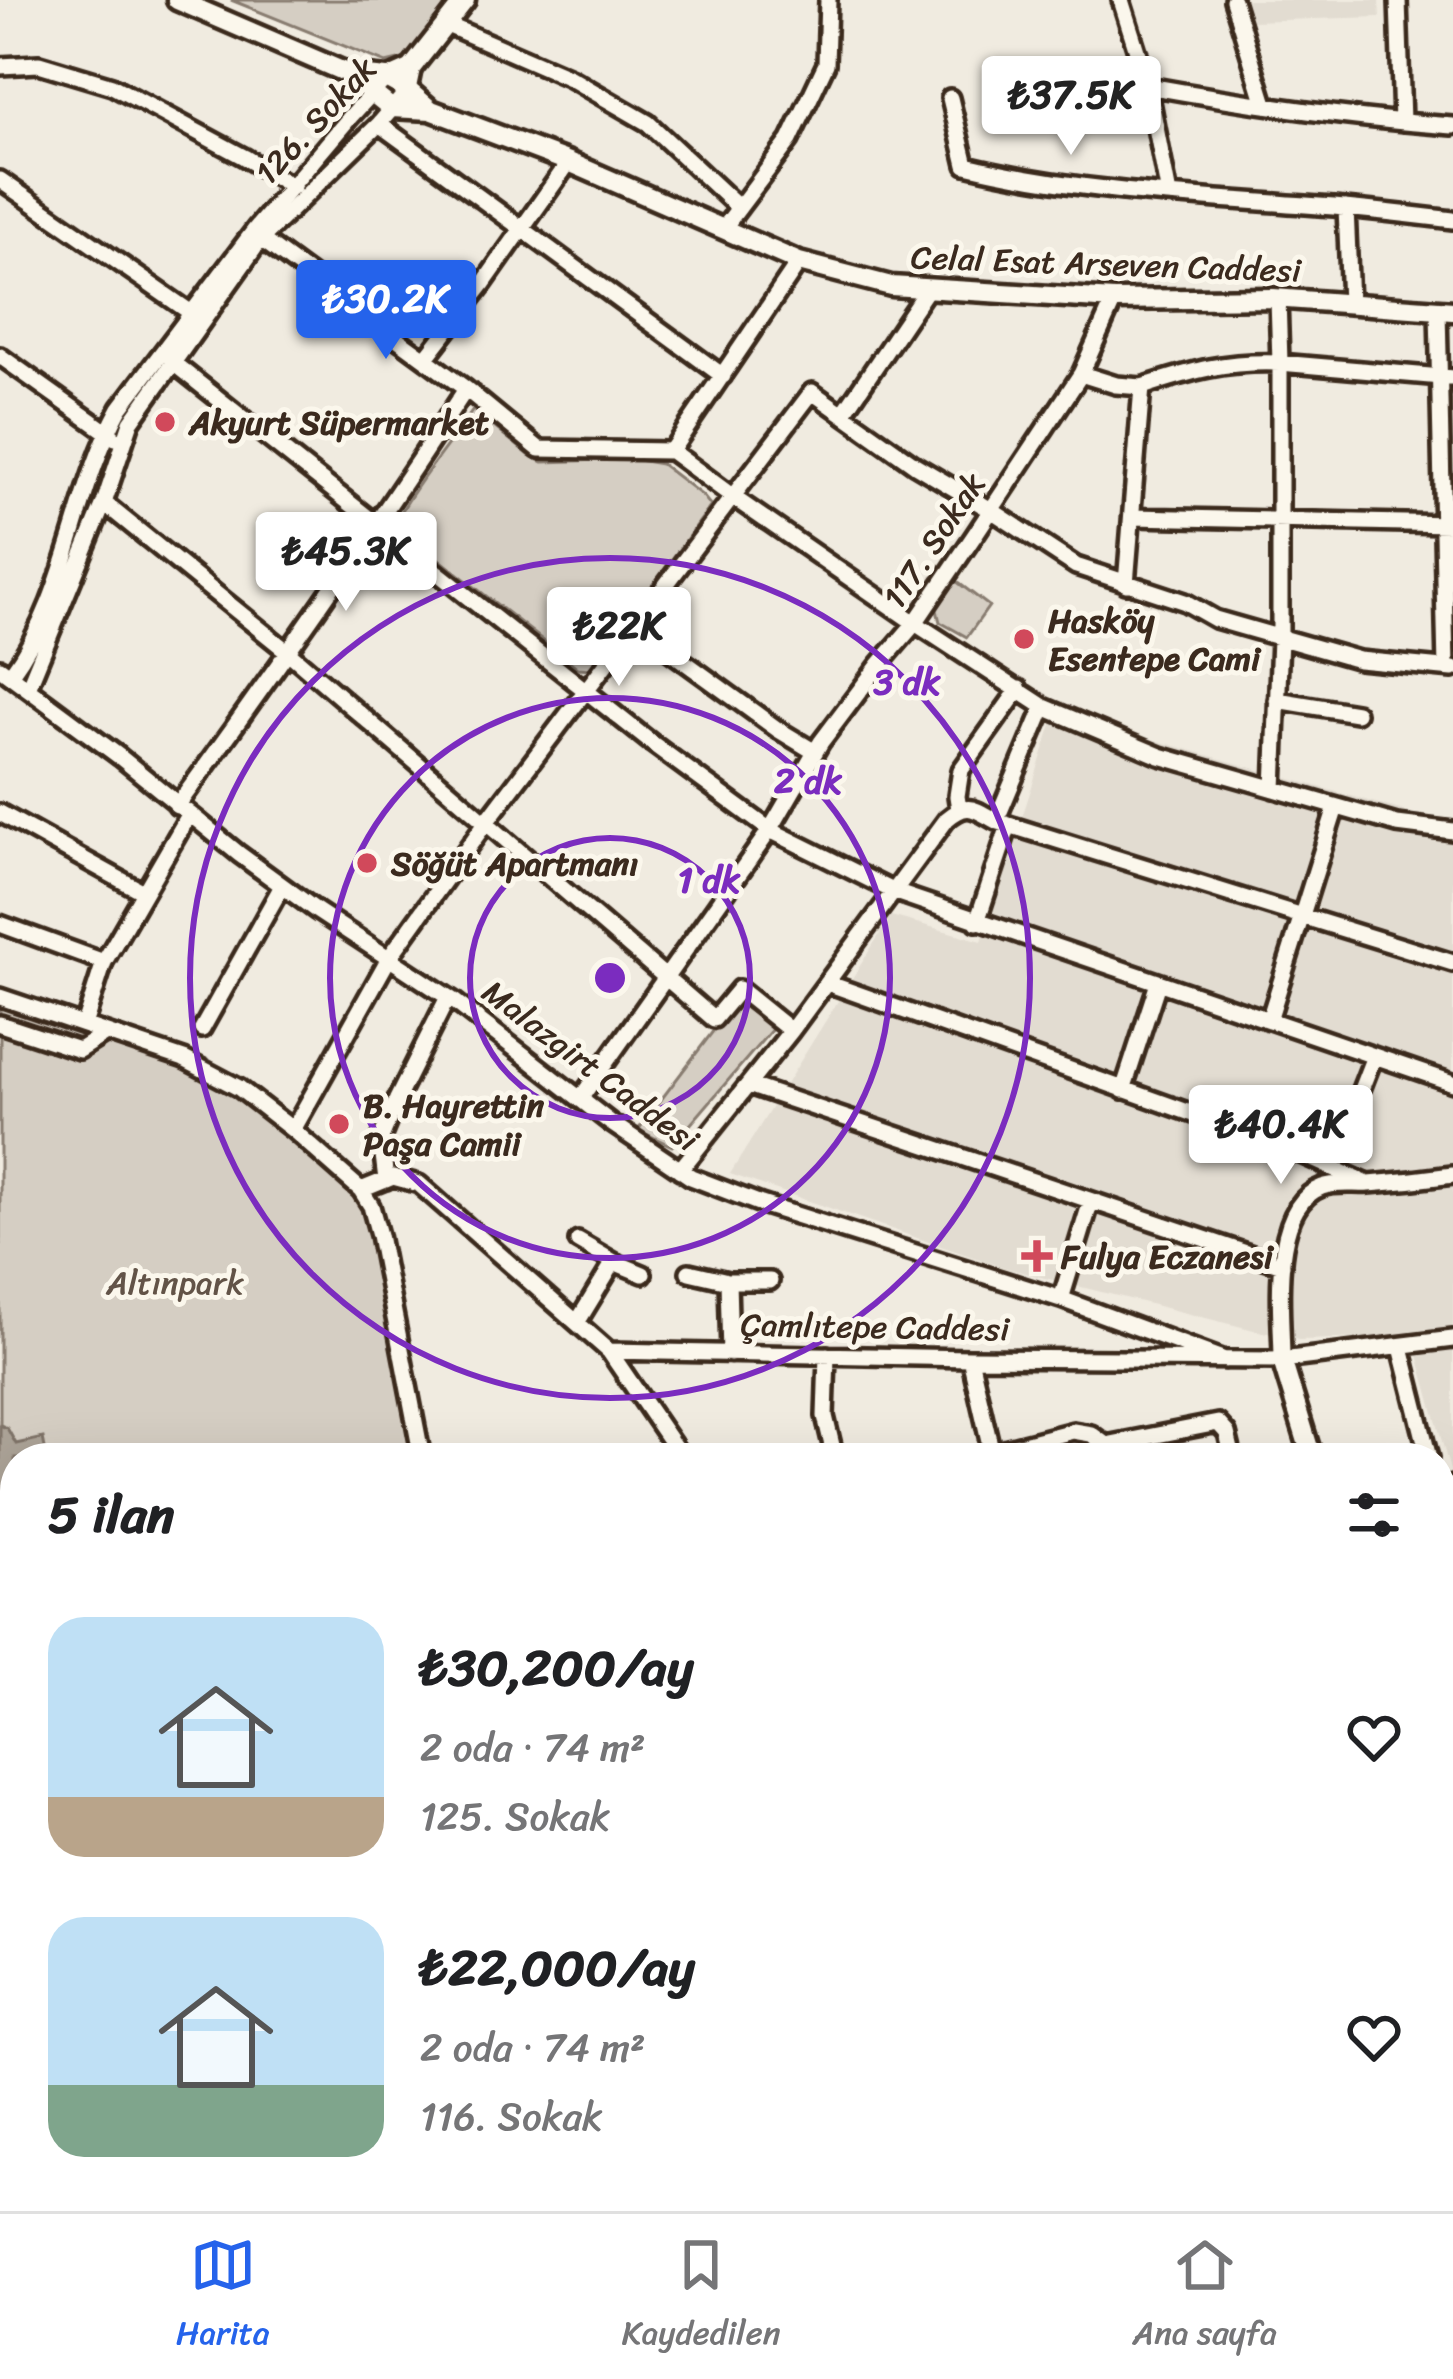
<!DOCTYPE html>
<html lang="tr">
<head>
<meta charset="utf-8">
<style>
  body { margin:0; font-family:Sriracha,sans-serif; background:#f2f2f2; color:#202124; height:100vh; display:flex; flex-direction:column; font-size:45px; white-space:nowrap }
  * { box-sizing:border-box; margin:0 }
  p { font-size:39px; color:#757577 }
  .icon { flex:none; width:66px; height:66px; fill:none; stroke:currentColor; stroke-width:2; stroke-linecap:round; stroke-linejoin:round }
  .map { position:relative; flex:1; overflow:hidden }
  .drawer { position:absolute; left:0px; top:1443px; width:1455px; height:768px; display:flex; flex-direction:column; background:#fff; border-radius:48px 48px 0 0; box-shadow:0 12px 48px #0002 }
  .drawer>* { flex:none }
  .price { position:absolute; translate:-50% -102px; padding:0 27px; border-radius:12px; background:#fff; color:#222; font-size:39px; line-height:78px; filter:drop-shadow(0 3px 6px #0008) }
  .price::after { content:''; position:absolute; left:50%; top:72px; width:36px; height:27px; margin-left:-18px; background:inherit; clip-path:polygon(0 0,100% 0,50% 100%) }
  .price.selected { background:#2563eb; color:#fff }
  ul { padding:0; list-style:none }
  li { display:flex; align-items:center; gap:36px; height:300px; padding:0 48px }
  li span { display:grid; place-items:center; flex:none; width:336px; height:240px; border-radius:36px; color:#555 }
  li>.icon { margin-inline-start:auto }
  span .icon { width:144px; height:144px; fill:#fffc; stroke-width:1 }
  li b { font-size:51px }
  h2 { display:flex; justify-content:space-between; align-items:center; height:144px; padding:0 48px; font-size:51px }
  .tab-bar { display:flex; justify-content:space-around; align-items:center; height:168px; border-top:3px solid #e0e0e0; background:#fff; font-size:33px; color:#757577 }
  .tab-bar a { display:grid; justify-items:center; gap:6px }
  .tab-bar .selected { color:#2563eb }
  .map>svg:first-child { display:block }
</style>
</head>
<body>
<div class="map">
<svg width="1453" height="2211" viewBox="0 0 1453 2211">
  <rect width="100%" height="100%" fill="#f0ebe0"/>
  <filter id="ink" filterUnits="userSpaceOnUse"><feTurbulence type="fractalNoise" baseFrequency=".00833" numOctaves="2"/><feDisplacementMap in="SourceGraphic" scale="24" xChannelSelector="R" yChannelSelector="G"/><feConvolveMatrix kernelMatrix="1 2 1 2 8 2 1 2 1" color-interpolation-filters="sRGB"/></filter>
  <g filter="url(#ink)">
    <!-- built -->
    <path fill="#e2dcd1" d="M1242,0H1379L1380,17L1250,21Z
      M1056,712L1453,825V1481L1413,1337L1299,1340L1254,1330L1005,1268L730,1174L891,916L982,941Z"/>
    <!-- green -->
    <path fill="#d5cec3" stroke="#887c70" stroke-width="3" d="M231,0H449L407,58L386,63Z
      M473,410L529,455L543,462L632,459L661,464L703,496L711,506L591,669L578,668L402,530L397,519C418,481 447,447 473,410Z
      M952,578L989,606L967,637L940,622L936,606Z
      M0,997L184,1059L239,1088L371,1206L422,1458H15V2191L0,2189Z
      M736,1001L773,1028L672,1146L638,1130Z
      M47,2196H552L555,2211H148Z"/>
    <!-- water -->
    <path fill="#aca397" stroke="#7f7367" stroke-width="3" d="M0,1425L7,1428L16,1444L43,1438L47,1458H15V1539L10,1533L0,1530Z"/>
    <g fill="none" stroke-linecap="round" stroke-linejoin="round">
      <defs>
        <path id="minor" d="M1121,0L1148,86L1169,195
          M1233,0L1265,104
          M1398,0L1402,122
          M445,24L570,78L648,123L739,208
          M0,66L39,64L112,86L244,157L293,187
          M1148,86C1249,104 1351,119 1453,126
          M950,98L966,165C1077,192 1192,197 1306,205C1355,208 1404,214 1453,220
          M379,124L723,376
          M0,180L190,312
          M1346,208L1350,303
          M723,229L790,140L826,64L828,0
          M261,239L466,389L539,449L671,451L740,502L915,623L1044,707L1160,756L1397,824L1453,831
          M1438,310L1446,668
          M0,356L115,438
          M425,359L483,284L569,162
          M172,362L653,744L770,830L895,892L1453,1083
          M1081,374L1116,385L1142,387
          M843,414L928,288
          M671,451L799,262
          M104,503L288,652L714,1019L739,989L791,1031
          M1132,517L1450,524
          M1126,584L1142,387C1194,370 1225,361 1280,363L1278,298
          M635,626L777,729L815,752
          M0,668L120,757L239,854L317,911L454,1001L611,1123L691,1177L761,1204L1061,1299L1225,1360
          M11,674C69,595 74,491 120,408L256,228L351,116L386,78L413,66
          M28,688L104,503L131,422L261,239L379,124L408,90L413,66
          M1277,700L1356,713
          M1274,789L1280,638V363L1453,378
          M177,806C277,669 373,531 466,389
          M959,809L957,796L961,770L1019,689
          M0,813L143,892
          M996,821L1044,707
          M977,922L1009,825
          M0,924L104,962
          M827,983L1283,1146L1368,1184
          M0,997L184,1059L239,1088L293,1130L361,1190L371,1206L379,1235L422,1458
          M1269,1020L1336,807
          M0,1024L79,1050L106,1033
          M84,1025L104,962L189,815
          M202,1029L282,886
          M748,1085L1282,1265
          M1123,1090L1158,983
          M580,1099L770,830L821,742L879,665L915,623L974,536L1081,374L1114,300
          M293,1130L389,958L487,821L812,392L915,465L991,510L1076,566L1185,602L1215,619L1359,660L1453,669
          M1331,1167L1374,1056
          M680,1170L791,1031L947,819C968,801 974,809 996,821L1453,963
          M386,1180L381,1138L397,1099L448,997
          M361,1190L393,1177L419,1184L609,1351L970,1358L1282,1360L1453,1339
          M614,1262L643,1274
          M689,1272L728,1281H770
          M728,1281L730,1354
          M1061,1299L1091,1201
          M578,1321L614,1262L578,1241
          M1401,1347L1429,1458
          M609,1351L682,1458
          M827,1355L825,1416L835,1458
          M970,1358L993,1458
          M1282,1360C1282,1314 1268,1207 1322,1187C1335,1182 1355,1185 1369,1184C1397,1182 1425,1179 1453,1175
          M1106,1445L1218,1423L1227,1433L1233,1458
          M992,1452L1073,1431L1091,1434L1106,1445L1108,1458
          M1440,1488L1453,1485
          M1440,1500L1453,1551
          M1440,1794L1453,1791
          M1440,2073L1453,2070
          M0,2189L15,2191
          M47,2196L148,2211
          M552,2196L555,2211
          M1083,2196L1122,2211
          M1268,2196L1303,2211
          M25,2211L28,2196
          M908,2211L909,2196"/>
        <path id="major" d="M177,0L349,74L386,78L408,90L431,110
          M413,66L465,0
          M349,74L391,108L431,110L569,162L799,262L891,286L1114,300L1273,298L1453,311
          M1282,1360L1312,1458
          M1440,1977L1453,2037"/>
      </defs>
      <!-- minor casing -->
      <use href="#minor" stroke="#3b2a1e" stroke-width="24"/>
      <!-- major casing -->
      <use href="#major" stroke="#3b2a1e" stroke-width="27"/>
      <!-- minor -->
      <use href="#minor" stroke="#fbf7ec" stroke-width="15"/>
      <!-- major -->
      <use href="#major" stroke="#fbf7ec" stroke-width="18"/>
    </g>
  </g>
  <!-- distance rings -->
  <g fill="none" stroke="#7b2cbf" stroke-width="6">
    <circle cx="610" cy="978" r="140"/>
    <circle cx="610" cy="978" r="280"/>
    <circle cx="610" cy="978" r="420"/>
  </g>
  <!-- markers -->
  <g fill="#d1495b" stroke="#fbf7ec" stroke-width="4.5">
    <circle cx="165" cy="422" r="12"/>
    <circle cx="1024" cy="639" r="12"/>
    <circle cx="367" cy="863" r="12"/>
    <circle cx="339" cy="1124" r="12"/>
    <path d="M1031 1238h12v12h12v12h-12v12h-12v-12h-12v-12h12z"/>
  </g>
  <g text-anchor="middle" stroke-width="10" stroke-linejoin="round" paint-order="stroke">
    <!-- street labels -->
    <g font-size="33" fill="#3b2a1e" stroke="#fbf7ec">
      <text transform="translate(315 120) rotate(-47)" y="12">126. Sokak</text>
      <text transform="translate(1106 263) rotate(2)" y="12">Celal Esat Arseven Caddesi</text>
      <text transform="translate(933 540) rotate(-56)" y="12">117. Sokak</text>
      <text transform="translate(591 1065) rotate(37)" y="12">Malazgirt Caddesi</text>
      <text transform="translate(875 1326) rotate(1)" y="12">Çamlıtepe Caddesi</text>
    </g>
    <!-- poi labels -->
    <g font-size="33" font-weight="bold" fill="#3b2a1e" stroke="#fbf7ec" text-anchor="start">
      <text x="189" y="434">Akyurt Süpermarket</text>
      <text x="1048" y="632">Hasköy<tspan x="1048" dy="38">Esentepe Cami</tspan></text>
      <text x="391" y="875">Söğüt Apartmanı</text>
      <text x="363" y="1117">B. Hayrettin<tspan x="363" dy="38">Paşa Camii</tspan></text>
      <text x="1061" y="1268">Fulya Eczanesi</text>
    </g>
    <!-- park labels -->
    <g font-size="33" fill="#625347" stroke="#fbf7ec">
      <text x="175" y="1294">Altınpark</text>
    </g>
  </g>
  <circle cx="610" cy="978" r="18" fill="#7b2cbf" stroke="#fbf7ec" stroke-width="6"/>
  <g font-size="36" text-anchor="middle" font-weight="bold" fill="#7b2cbf" stroke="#fbf7ec" stroke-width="10" stroke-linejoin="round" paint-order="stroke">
    <text x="907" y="694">3 dk</text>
    <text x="808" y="793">2 dk</text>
    <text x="709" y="892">1 dk</text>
  </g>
</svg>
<b class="price" style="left:1071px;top:158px">₺37.5K</b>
<b class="price selected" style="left:386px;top:362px">₺30.2K</b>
<b class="price" style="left:346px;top:614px">₺45.3K</b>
<b class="price" style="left:619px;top:689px">₺22K</b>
<b class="price" style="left:1281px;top:1187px">₺40.4K</b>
<section class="drawer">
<h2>5 ilan<svg class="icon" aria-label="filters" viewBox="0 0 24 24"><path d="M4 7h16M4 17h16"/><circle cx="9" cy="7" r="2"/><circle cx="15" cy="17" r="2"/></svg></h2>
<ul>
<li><span style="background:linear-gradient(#bfe0f5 75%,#b9a48a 0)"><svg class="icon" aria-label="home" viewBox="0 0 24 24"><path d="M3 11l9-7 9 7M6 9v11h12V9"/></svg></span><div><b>₺30,200/ay</b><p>2 oda · 74 m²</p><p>125. Sokak</p></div><svg class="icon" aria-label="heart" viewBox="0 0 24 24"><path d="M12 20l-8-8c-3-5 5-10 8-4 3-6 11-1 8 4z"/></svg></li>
<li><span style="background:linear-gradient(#bfe0f5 70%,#7fa58c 0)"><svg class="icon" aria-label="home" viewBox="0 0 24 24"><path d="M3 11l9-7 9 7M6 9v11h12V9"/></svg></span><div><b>₺22,000/ay</b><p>2 oda · 74 m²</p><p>116. Sokak</p></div><svg class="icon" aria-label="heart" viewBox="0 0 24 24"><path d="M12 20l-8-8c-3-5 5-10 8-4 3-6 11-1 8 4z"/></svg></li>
</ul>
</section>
</div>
<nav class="tab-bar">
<a class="selected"><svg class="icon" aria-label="map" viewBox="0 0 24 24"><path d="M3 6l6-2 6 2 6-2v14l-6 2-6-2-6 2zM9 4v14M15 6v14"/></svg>Harita</a>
<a><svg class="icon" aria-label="saved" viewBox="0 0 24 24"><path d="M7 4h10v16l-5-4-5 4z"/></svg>Kaydedilen</a>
<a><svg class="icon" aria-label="home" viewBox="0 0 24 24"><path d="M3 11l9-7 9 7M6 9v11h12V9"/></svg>Ana sayfa</a>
</nav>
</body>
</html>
